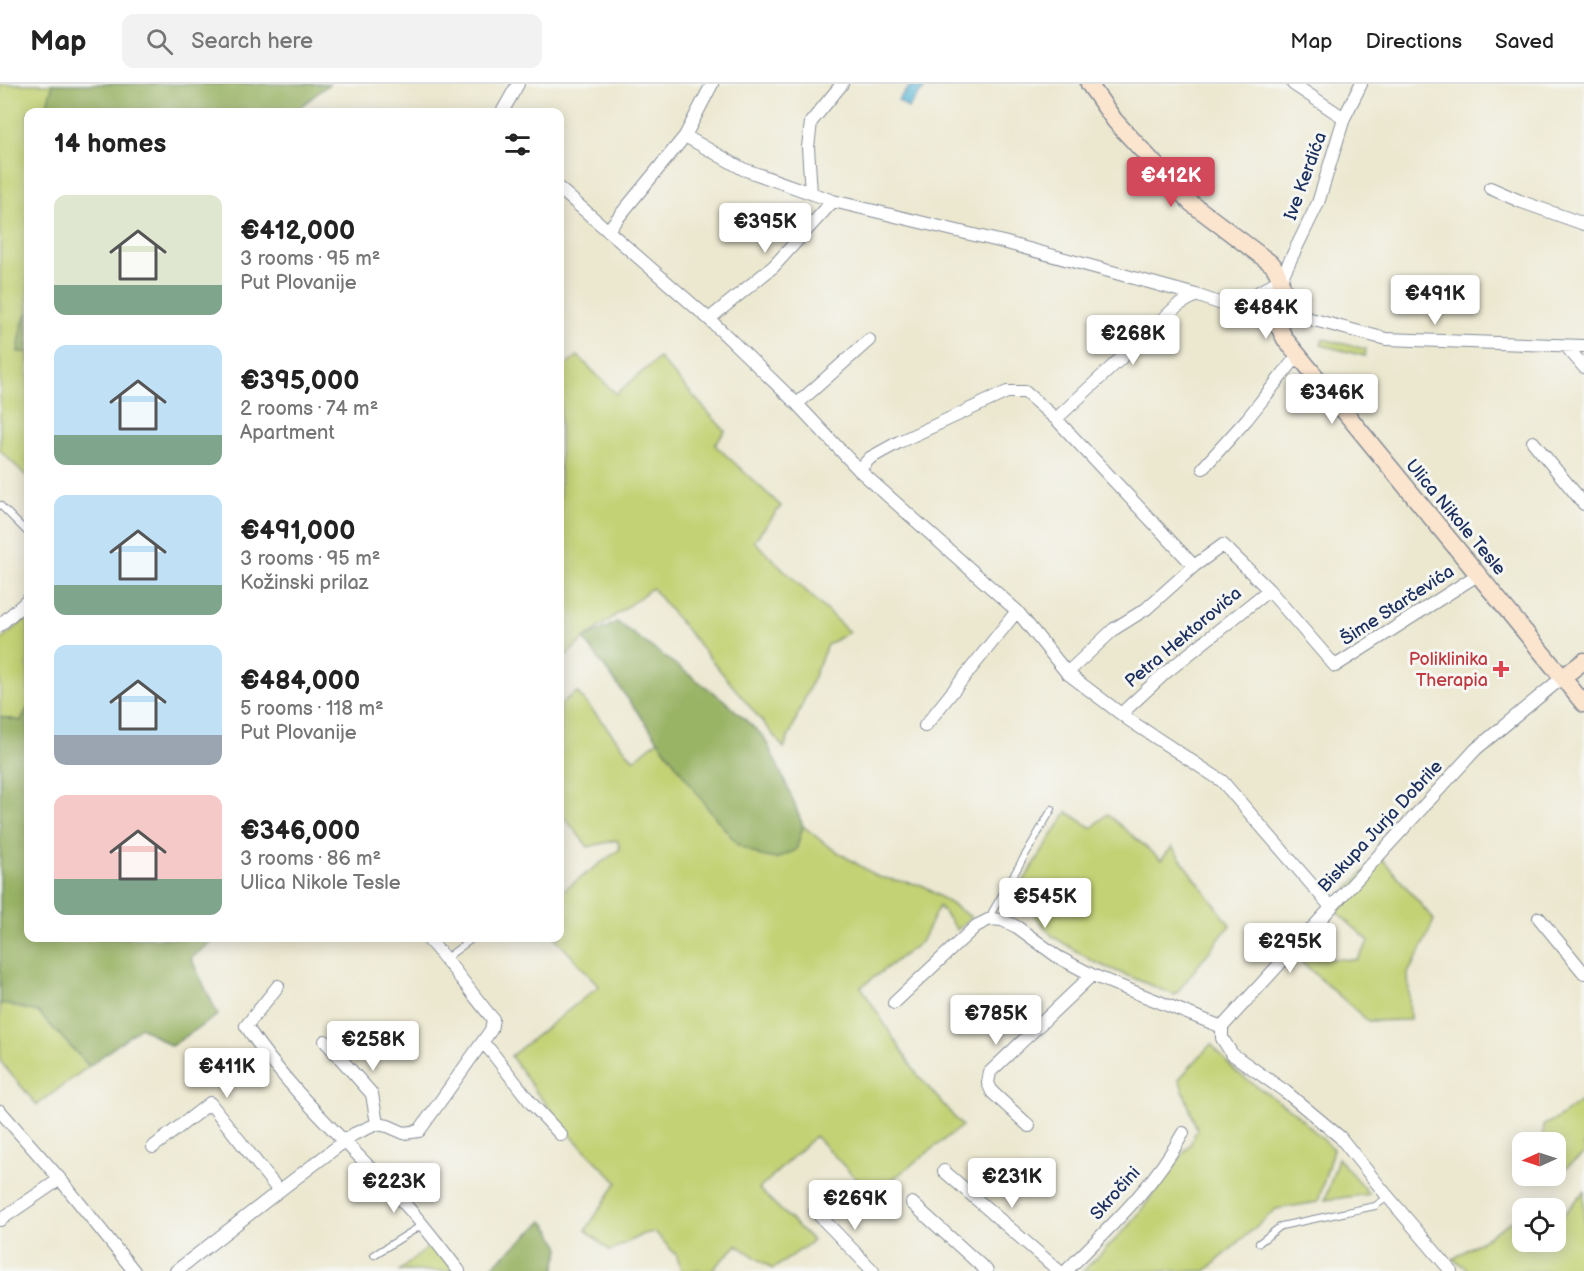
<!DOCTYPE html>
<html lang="en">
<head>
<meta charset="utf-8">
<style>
  body { margin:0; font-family:"Balsamiq Sans",sans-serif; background:#f2f2f2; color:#222; height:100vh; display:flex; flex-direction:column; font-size:22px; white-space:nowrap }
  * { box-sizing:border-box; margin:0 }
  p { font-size:20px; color:#767676 }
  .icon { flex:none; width:33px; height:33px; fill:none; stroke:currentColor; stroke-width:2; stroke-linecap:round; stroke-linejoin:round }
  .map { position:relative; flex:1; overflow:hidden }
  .details { position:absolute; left:24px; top:24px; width:540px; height:834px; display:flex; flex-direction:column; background:#fff; border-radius:12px; box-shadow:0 3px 15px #0003 }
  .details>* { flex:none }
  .needle { width:39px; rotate:267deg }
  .buttons { position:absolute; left:1512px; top:1048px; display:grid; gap:12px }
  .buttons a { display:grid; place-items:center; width:54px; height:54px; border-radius:12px; background:#fff; box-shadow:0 3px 15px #0003; font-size:30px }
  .price { position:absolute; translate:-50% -51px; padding:0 14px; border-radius:6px; background:#fff; color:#222; font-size:20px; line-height:39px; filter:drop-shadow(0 2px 3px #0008) }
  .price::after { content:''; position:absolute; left:50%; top:36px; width:18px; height:14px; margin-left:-9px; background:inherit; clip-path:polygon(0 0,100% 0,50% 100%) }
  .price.selected { background:#d1495b; color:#fff }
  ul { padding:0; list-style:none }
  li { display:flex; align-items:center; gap:18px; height:150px; padding:0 30px }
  li span { display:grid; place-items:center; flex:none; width:168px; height:120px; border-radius:12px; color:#555 }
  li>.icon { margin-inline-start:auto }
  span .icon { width:72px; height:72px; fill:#fffc; stroke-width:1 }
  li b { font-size:26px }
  h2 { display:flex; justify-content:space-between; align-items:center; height:72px; padding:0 30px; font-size:26px }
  header { display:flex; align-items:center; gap:36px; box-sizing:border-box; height:84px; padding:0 30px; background:#fff; border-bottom:2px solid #e0e0e0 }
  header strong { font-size:28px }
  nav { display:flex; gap:33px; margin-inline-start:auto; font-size:21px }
  .search { width:420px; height:54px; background:#f2f2f2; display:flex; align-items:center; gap:15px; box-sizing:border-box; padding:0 21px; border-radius:12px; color:#767676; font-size:22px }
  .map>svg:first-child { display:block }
</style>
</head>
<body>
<header>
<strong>Map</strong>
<div class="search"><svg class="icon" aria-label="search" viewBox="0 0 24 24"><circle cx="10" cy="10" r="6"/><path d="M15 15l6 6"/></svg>Search here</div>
<nav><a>Map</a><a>Directions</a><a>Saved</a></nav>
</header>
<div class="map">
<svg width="1584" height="1187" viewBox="0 0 1584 1187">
  <rect width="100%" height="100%" fill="#f6f6f2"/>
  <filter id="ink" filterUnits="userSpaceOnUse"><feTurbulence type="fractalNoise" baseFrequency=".0167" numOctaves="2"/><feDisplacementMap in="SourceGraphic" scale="12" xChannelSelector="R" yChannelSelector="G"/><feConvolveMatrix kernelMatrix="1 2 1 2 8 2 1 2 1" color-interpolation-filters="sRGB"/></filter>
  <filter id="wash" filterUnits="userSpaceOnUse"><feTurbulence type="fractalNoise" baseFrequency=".008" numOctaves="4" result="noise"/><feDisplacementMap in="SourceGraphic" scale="24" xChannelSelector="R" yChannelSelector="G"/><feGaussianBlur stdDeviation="1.35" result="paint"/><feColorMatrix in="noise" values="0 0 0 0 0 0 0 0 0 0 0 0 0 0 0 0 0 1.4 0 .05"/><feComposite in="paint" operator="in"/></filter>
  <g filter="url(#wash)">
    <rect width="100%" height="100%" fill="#ece8d0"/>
    <!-- green -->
    <path fill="#c3d274" stroke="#6f8069" stroke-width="1.5" d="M0,0H53L45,28H28V229L23,238L18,267L28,268V394L0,366Z
      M1323,255L1366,265L1365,272L1321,261Z
      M578,272L616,310L659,274L725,347L715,361L781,422L754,457L849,548L827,561L784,664L652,504L584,555L560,577V285Z
      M28,533V623L21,637L0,633V557Z
      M577,608L634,676L658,656L738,761L761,772L796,766L803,742L828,762L878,793L922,801L971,833L957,846L939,822L921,858L861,903L916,989L962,1042L872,1111L815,1052L759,1105L813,1157L773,1185L737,1161L711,1187H681L677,1172L655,1148L643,1150L610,1167L586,1146L617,1098L575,1056L536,1008L511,972L599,902L555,854H560V809L620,765L617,756L588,763L560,728V620Z
      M1067,728L1092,744L1107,730L1161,776L1172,763L1230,841L1175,911L1094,878L1052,852L1016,809Z
      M1379,771L1434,836L1420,868L1408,889L1410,936L1368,937L1296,873L1357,876L1369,857L1331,823Z
      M0,919L38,928L89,982L37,1021L0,977Z
      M1211,960L1236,988L1294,1028L1333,1065L1318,1118L1276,1125L1206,1187H1083L1131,1140L1191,1059L1197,1045L1179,995Z
      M1584,1015V1070L1556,1091V1059H1542L1544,1041L1558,1034Z
      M1338,1074L1369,1110L1325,1116Z
      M1584,1107V1187H1470L1453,1175L1522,1130V1158H1556V1140Z
      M436,1157L455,1187H399Z"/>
    <!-- forest -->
    <path fill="#9ab466" stroke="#5a7262" stroke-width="1.5" d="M53,0H329L294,28H45Z
      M28,229V268H18L23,238Z
      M617,538L724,616L764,653L788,704L803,742L796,766L776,775L761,772L738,761L710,727L584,555Z
      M28,623V854H217L191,874L218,931L171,962L141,943L89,982L38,928L0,919V633L21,637Z
      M543,1137L551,1147L560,1164L554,1187H487Z"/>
    <!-- water -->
    <path fill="#52b3d1" stroke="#367198" stroke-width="1.5" d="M912,0H923L926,2L908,24L898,16Z"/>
  </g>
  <g filter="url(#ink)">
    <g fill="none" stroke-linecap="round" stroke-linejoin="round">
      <defs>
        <path id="lane" d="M0,421L28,449
          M990,835L992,828L1052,725
          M446,874L473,854
          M1259,1159L1281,1142L1375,1122L1388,1113
          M374,1171L422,1141"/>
        <path id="street" d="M1293,0L1344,34
          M502,28L518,0
          M685,52L743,85L833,117L1003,158L1196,211L1250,230L1280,245
          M1490,104L1522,118L1584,140
          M560,105L709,235L797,320L859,386L1017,527L1067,589L1129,636L1222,697L1331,823
          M811,109L808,63L811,38L842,0
          M608,146L685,52L712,0
          M1284,228L1386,255L1584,262
          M1250,230L1259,208L1281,195L1318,119L1344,34L1361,0
          M709,235L774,182L833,117
          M1566,262L1584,283
          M797,320L869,256
          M1056,335L1177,222L1196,211
          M1533,358L1584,420
          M1203,384L1247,335L1298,271
          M859,386L870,374L899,358L1007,308H1025L1056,335L1194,482
          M0,541L28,516
          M1067,589L1114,545L1146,525L1194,482L1223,461L1269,506L1335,582L1479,490
          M1121,630L1164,590L1269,506
          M925,642L1017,527
          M1539,834L1584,889
          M278,902L246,942C290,1008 348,1059 401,1116C422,1138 440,1163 459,1187
          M894,919L976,842L990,835L1002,836L1017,843L1058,873L1092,891L1222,943
          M325,957L372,1010L377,1040
          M482,959L490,966L532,1020L561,1051
          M0,1027L60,1095L134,1187
          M1029,1042L992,1008L988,999L990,988L1092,891
          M153,1063L210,1019L279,1107
          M944,1087L1059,1187
          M912,1119L987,1187
          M815,1127L873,1187
          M0,1136L60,1095
          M176,1187L279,1107L354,1050L377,1040L388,1042L404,1049L419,1047L491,946L493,935C470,908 451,879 427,854
          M1066,1187C1109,1144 1154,1103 1183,1049
          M1451,1187L1384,1108L1340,1053L1286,1008L1232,970L1222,954V943L1476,665L1563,593"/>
        <path id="secondary" d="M1089,0L1115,37L1191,119L1273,181C1286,202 1286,222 1280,245L1285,255L1584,620
          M1563,593L1584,577"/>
      </defs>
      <!-- lane casing -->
      <use href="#lane" stroke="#848c97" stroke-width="8"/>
      <!-- street casing -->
      <use href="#street" stroke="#848c97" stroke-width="14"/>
      <!-- secondary casing -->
      <use href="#secondary" stroke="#848c97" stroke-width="19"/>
      <!-- lane -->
      <use href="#lane" stroke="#fff" stroke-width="6"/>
      <!-- street -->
      <use href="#street" stroke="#fff" stroke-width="12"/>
      <!-- secondary -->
      <use href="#secondary" stroke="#fbe5cf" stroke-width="16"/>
    </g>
  </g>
  <!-- markers -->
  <path fill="#e0444e" stroke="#f6f6f2" stroke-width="2" d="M1498 576h6v6h6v6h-6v6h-6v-6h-6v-6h6z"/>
  <g text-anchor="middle" stroke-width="6" stroke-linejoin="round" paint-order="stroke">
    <!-- street labels -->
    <g font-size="18" fill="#1b2f5e" stroke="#f6f6f2">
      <text transform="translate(1305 92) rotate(-70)" y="6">Ive Kerdića</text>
      <text transform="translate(1456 433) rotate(50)" y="6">Ulica Nikole Tesle</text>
      <text transform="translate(1397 521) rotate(-33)" y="6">Šime Starčevića</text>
      <text transform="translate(1183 553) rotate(-40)" y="6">Petra Hektorovića</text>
      <text transform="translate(1380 742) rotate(-47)" y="6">Biskupa Jurja Dobrile</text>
      <text transform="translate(1115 1109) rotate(-48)" y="6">Skročini</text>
    </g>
    <!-- health labels -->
    <g font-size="18" fill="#be3a42" stroke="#f6f6f2" text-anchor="end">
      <text x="1488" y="581">Poliklinika<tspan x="1488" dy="21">Therapia</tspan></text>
    </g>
  </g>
</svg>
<div class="buttons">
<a><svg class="needle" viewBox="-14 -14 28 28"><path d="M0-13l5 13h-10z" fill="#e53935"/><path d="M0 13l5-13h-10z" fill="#767676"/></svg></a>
<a><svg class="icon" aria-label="locate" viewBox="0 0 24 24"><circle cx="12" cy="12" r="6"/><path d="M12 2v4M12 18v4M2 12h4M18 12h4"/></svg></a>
</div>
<b class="price selected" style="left:1171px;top:124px">€412K</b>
<b class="price" style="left:765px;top:170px">€395K</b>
<b class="price" style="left:1435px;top:242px">€491K</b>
<b class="price" style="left:1266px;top:256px">€484K</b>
<b class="price" style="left:1133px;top:282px">€268K</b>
<b class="price" style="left:1332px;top:341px">€346K</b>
<b class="price" style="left:1045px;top:845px">€545K</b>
<b class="price" style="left:1290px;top:890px">€295K</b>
<b class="price" style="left:996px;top:962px">€785K</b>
<b class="price" style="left:373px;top:988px">€258K</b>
<b class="price" style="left:227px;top:1015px">€411K</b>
<b class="price" style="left:1012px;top:1125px">€231K</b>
<b class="price" style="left:394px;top:1130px">€223K</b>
<b class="price" style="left:855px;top:1147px">€269K</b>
<section class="details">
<h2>14 homes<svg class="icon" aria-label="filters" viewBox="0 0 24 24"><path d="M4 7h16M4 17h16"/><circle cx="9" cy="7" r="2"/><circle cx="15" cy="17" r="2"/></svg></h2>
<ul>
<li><span style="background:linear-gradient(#dfe7d0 75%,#7fa58c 0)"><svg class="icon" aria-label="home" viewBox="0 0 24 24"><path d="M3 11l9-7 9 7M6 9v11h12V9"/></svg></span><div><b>€412,000</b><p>3 rooms · 95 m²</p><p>Put Plovanije</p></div></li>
<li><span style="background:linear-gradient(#bfe0f5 75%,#7fa58c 0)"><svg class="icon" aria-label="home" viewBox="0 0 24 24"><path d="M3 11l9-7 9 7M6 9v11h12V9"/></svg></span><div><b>€395,000</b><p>2 rooms · 74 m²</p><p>Apartment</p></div></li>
<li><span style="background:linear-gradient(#bfe0f5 75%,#7fa58c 0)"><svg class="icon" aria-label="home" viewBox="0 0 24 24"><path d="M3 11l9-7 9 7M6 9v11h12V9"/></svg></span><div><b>€491,000</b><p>3 rooms · 95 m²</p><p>Kožinski prilaz</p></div></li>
<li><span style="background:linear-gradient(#bfe0f5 75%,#9aa5b1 0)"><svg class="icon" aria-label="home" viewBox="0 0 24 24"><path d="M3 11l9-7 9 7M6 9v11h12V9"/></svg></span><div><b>€484,000</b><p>5 rooms · 118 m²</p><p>Put Plovanije</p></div></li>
<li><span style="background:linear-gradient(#f6c9c9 70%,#7fa58c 0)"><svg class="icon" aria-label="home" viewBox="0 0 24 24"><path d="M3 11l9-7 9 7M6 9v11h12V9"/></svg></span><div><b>€346,000</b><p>3 rooms · 86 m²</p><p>Ulica Nikole Tesle</p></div></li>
</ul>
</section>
</div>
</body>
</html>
